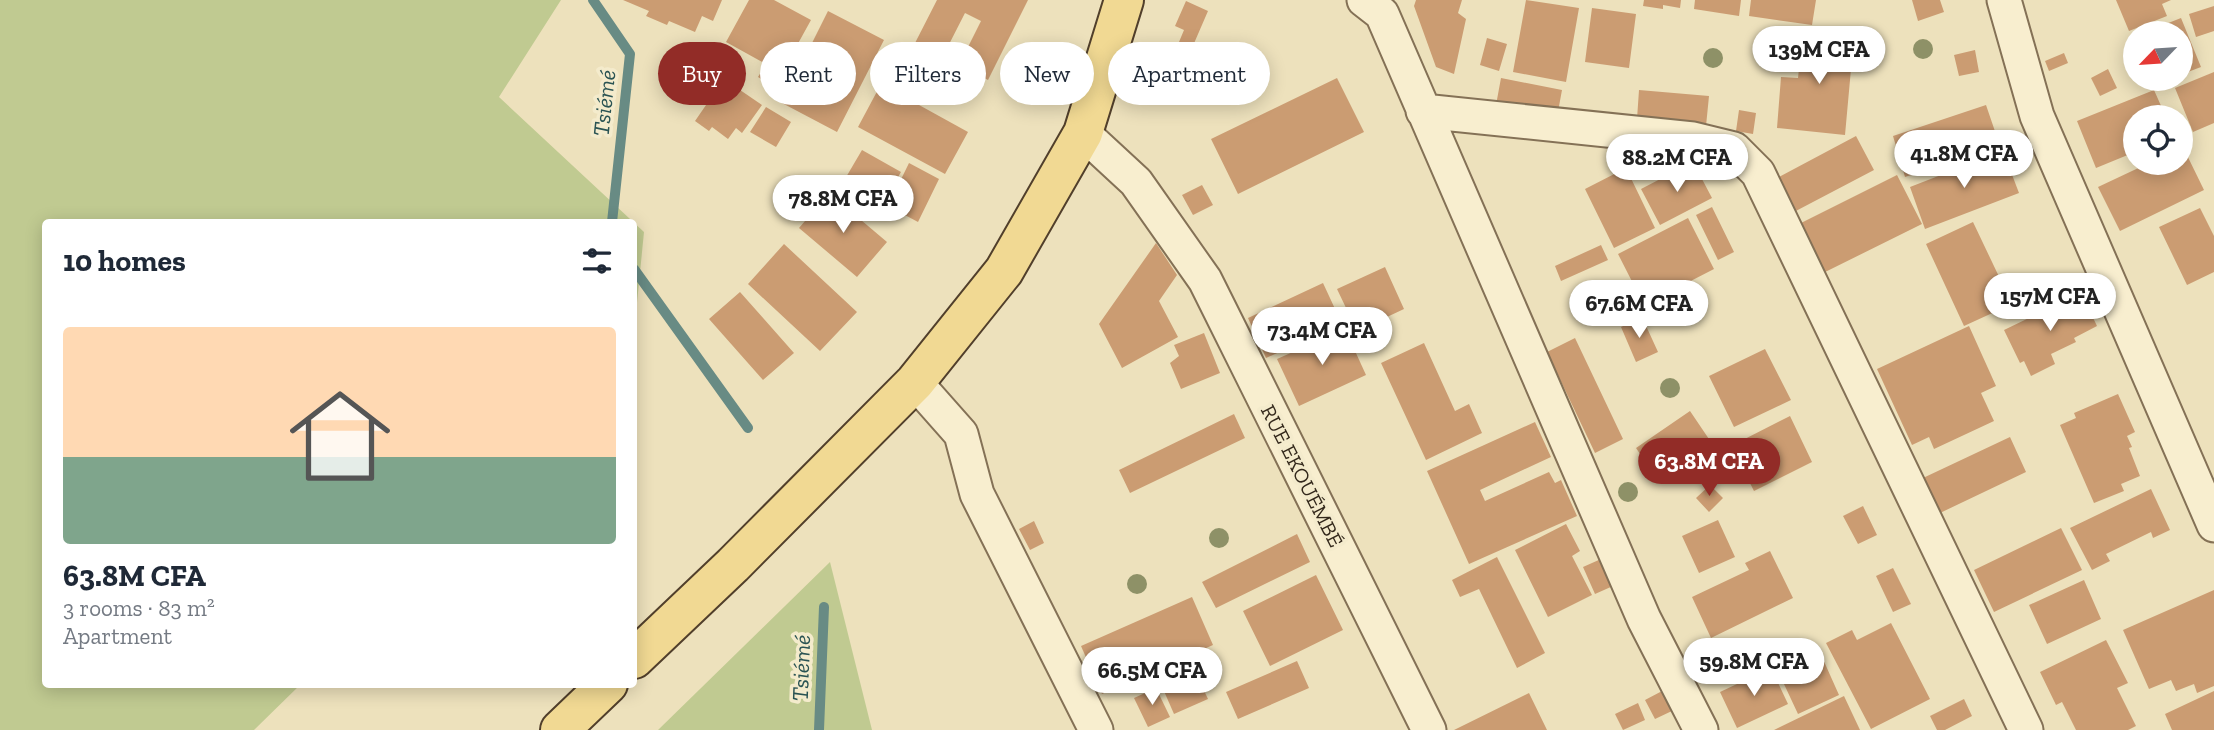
<!DOCTYPE html>
<html lang="en">
<head>
<meta charset="utf-8">
<style>
  body { margin:0; font-family:"Zilla Slab",serif; background:#f6f6f7; color:#1f2937; height:100vh; display:flex; flex-direction:column; font-size:26px; white-space:nowrap }
  * { box-sizing:border-box; margin:0 }
  p { font-size:23px; color:#747a83 }
  .icon { flex:none; width:38px; height:38px; fill:none; stroke:currentColor; stroke-width:2; stroke-linecap:round; stroke-linejoin:round }
  .map { position:relative; flex:1; overflow:hidden }
  .side { position:absolute; left:42px; top:219px; width:595px; height:469px; display:flex; flex-direction:column; background:#fff; border-radius:7px; box-shadow:0 4px 18px #0003 }
  .side>* { flex:none }
  .top-card { position:absolute; left:658px; top:42px; width:665px; height:63px; display:flex; gap:14px }
  .needle { width:46px; rotate:245deg }
  .buttons { position:absolute; left:2123px; top:21px; display:grid; gap:14px }
  .buttons a { display:grid; place-items:center; width:70px; height:70px; border-radius:50%; background:#fff; box-shadow:0 4px 18px #0003; font-size:35px }
  .price { position:absolute; translate:-50% -60px; padding:0 16px; border-radius:24px; background:#fff; color:#222; font-size:23px; line-height:46px; filter:drop-shadow(0 2px 4px #0008) }
  .price::after { content:''; position:absolute; left:50%; top:42px; width:21px; height:16px; margin-left:-10px; background:inherit; clip-path:polygon(0 0,100% 0,50% 100%) }
  .price.on { background:#922c27; color:#fff }
  ul { padding:0; list-style:none }
  li { display:grid; align-content:center; gap:14px; height:371px; padding:0 21px }
  li+li { border-top:2px solid #e0e1e3 }
  li span { display:grid; place-items:center; height:217px; border-radius:7px; color:#555 }
  li>.icon { margin-inline-start:auto }
  span .icon { width:126px; height:126px; fill:#fffc; stroke-width:1 }
  li b { font-size:30px }
  h2 { display:flex; justify-content:space-between; align-items:center; height:84px; padding:0 21px; font-size:30px }
  .tag { padding:0 24px; border-radius:32px; background:#fff; box-shadow:0 4px 18px #0003; font-size:24px; line-height:63px }
  .tag.on { background:#922c27; color:#fff }
  .map>svg:first-child { display:block }
</style>
</head>
<body>
<div class="map">
<svg width="2214" height="730" viewBox="0 0 2214 730">
  <rect width="100%" height="100%" fill="#ede1bc"/>
  <!-- green -->
  <path fill="#c0ca91" d="M0,0H561L499,97L644,232L634,333V222H46V684H301L254,730H0Z
    M830,562L872,730H658Z"/>
  <g fill="none" stroke-linecap="round" stroke-linejoin="round">
    <!-- stream -->
    <path stroke="#688b84" stroke-width="10" d="M593,0L630,54L612,222
      M634,269L748,428
      M819,730L824,607"/>
  </g>
  <!-- building -->
  <path fill="#cb9c72" d="M623,0H722L713,21L702,16L695,32L669,21L667,25L646,16L649,11Z
    M749,0H774L811,20L774,87L758,77L766,64L726,42Z
    M937,0H1028L988,80L959,65L981,21L965,13L941,60L914,45Z
    M1416,0H1462L1458,13L1466,19L1454,74L1436,67L1414,6Z
    M1526,0L1579,8L1566,82L1513,72Z
    M1644,0H1681L1680,8L1663,5V9L1643,6Z
    M1695,0H1741L1739,16L1694,9Z
    M1751,0H1816L1812,25L1749,16Z
    M1912,0H1940L1944,12L1918,21Z
    M2116,0H2171L2162,4L2167,16L2129,31Z
    M1186,1L1208,11L1192,48L1179,42L1184,30L1175,26Z
    M2214,6V31L2196,37L2189,14Z
    M1592,8L1636,14L1629,68L1585,62Z
    M828,11L884,40L837,132L782,103Z
    M2181,18L2201,67L2180,75V33H2143Z
    M1803,31L1854,36L1845,135L1777,128L1781,77L1798,78Z
    M1487,38L1507,44L1499,71L1480,65Z
    M1171,47L1189,52L1182,81L1163,76Z
    M1975,50L1979,72L1959,76L1954,55Z
    M2064,53L2068,63L2049,71L2045,61Z
    M2108,69L2117,88L2100,96L2091,78Z
    M2214,72V123L2193,132L2175,88Z
    M1337,78L1364,132L1238,194L1211,139Z
    M1501,78L1562,90L1557,117L1496,105Z
    M724,79L762,105L742,133L736,128L728,139L712,127L709,131L695,121Z
    M881,84L968,132L945,174L858,127Z
    M1639,90L1709,96L1706,126L1637,119Z
    M2154,90L2166,117H2135V152L2096,168L2077,121Z
    M1986,105L2000,146L1905,177L1893,136Z
    M766,107L791,122L776,147L750,132Z
    M1739,110L1756,113L1753,134L1736,131Z
    M1856,136L1874,170L1792,213L1775,179Z
    M2183,147L2204,190L2120,231L2098,187L2149,163H2180V148Z
    M862,150L901,172L881,207L842,184Z
    M2003,151L2019,193L1925,229L1910,187Z
    M1693,162L1712,198L1660,225L1641,189Z
    M909,163L939,179L918,222L888,206Z
    M1626,168L1655,228L1614,248L1585,189Z
    M1897,175L1922,224L1809,280L1785,231Z
    M1202,185L1213,205L1193,215L1182,195Z
    M829,193L887,242L857,277L799,228Z
    M1712,207L1734,252L1718,260L1696,215Z
    M2200,208L2214,236V272L2187,285L2159,227Z
    M1688,218L1714,269L1644,305L1618,254Z
    M1973,222L2012,304L1964,326L1926,244Z
    M1156,243L1177,275L1159,301L1178,337L1122,368L1099,324Z
    M784,244L857,312L820,351L748,284Z
    M1601,245L1608,260L1561,281L1555,266Z
    M1385,267L1404,309L1357,331L1337,289Z
    M1323,283L1342,324L1266,358L1248,318Z
    M740,292L794,353L763,380L709,319Z
    M2081,293L2097,326L2074,338L2076,342L2051,354L2055,364L2031,376L2024,361L2020,363L2004,330Z
    M1642,317L1658,352L1636,362L1621,327Z
    M1969,326L1996,386L1981,393L1994,421L1934,449L1929,437L1912,445L1877,369Z
    M1345,329L1366,375L1299,406L1277,359Z
    M1204,333L1220,373L1181,389L1170,363L1179,356L1174,345Z
    M1575,338L1623,439L1595,453L1547,352Z
    M1424,343L1455,411L1469,404L1482,433L1426,460L1381,363Z
    M1765,349L1791,400L1734,427L1709,376Z
    M2118,394L2135,432L2127,436L2132,447L2129,448L2140,476L2121,484L2124,491L2094,503L2060,425L2076,418L2074,413Z
    M1690,411L1713,445L1690,461L1697,471L1679,484L1672,473L1659,482L1636,448Z
    M1234,414L1245,438L1130,493L1119,470Z
    M1790,416L1812,462L1754,491L1731,446Z
    M1535,422L1551,457L1480,490L1485,501L1549,472L1555,483L1561,480L1577,516L1469,564L1427,471Z
    M2010,437L2026,472L1940,513L1923,478Z
    M1710,485L1723,498L1709,512L1696,498Z
    M2151,489L2170,530L2153,538L2151,532L2106,554L2110,561L2092,570L2070,528Z
    M1863,506L1877,535L1858,544L1843,516Z
    M1718,520L1735,557L1699,573L1682,536Z
    M1034,521L1044,543L1030,550L1019,529Z
    M1566,524L1580,551L1572,556L1592,595L1548,617L1515,550Z
    M2061,528L2082,570L1994,612L1974,570Z
    M1297,534L1310,562L1216,608L1202,582Z
    M1770,551L1793,598L1711,638L1692,597L1749,570L1745,563Z
    M1497,557L1545,653L1517,668L1479,589L1460,597L1452,580Z
    M1601,559L1613,586L1595,594L1583,567Z
    M1893,568L1911,604L1893,612L1876,576Z
    M1316,575L1343,630L1270,666L1243,611Z
    M2084,580L2101,619L2047,644L2029,605Z
    M2214,590V686L2197,693L2194,684L2176,691L2171,680L2149,689L2123,630Z
    M1192,597L1213,645L1102,694L1081,646Z
    M1891,623L1930,699L1871,729L1826,643L1852,630L1857,640Z
    M2106,640L2128,683L2117,688L2136,726L2128,730H2076L2062,702L2056,705L2040,672Z
    M1818,648L1839,695L1798,714L1776,667Z
    M1297,661L1309,688L1238,719L1226,692Z
    M1193,667L1208,699L1174,714L1160,682Z
    M1771,668L1788,704L1737,728L1720,692Z
    M1156,688L1170,717L1148,727L1134,698Z
    M1664,690L1674,710L1655,719L1645,700Z
    M2214,691V730H2172L2165,714Z
    M1529,693L1547,730H1454Z
    M1844,696L1860,730H1774Z
    M1964,699L1972,716L1945,730H1937L1930,716Z
    M1638,703L1645,720L1623,730L1615,714Z"/>
  <g fill="none" stroke-linecap="round" stroke-linejoin="round">
    <defs>
      <path id="street" d="M1364,0L1382,14L1644,619L1701,730
        M2004,0L2037,116L2214,525
        M1423,111L1693,139L1734,149L1758,173L2026,730
        M1083,133L1136,182L1205,280L1429,730
        M915,382L961,434L977,494L1096,730"/>
      <path id="primary" d="M634,659L733,565L915,382L1004,271L1083,133L1124,0
        M560,730L608,684"/>
    </defs>
    <!-- street casing -->
    <use href="#street" stroke="#847156" stroke-width="37"/>
    <!-- primary casing -->
    <use href="#primary" stroke="#513f2b" stroke-width="42"/>
    <!-- street -->
    <use href="#street" stroke="#f8eecf" stroke-width="33"/>
    <!-- primary -->
    <use href="#primary" stroke="#f1d993" stroke-width="38"/>
  </g>
  <!-- trees -->
  <g fill="#8e9167">
    <circle cx="1923" cy="49" r="10"/>
    <circle cx="1713" cy="58" r="10"/>
    <circle cx="1670" cy="388" r="10"/>
    <circle cx="1628" cy="492" r="10"/>
    <circle cx="1219" cy="538" r="10"/>
    <circle cx="1137" cy="584" r="10"/>
  </g>
  <g text-anchor="middle" stroke-width="7" stroke-linejoin="round" paint-order="stroke">
    <!-- street labels -->
    <g font-size="21" fill="#33281b" stroke="#f4ebcc">
      <text transform="translate(1302 476) rotate(63)" y="7">RUE EKOUÉMBÉ</text>
    </g>
    <!-- water labels -->
    <g font-size="23" font-style="italic" fill="#2a5353" stroke="#f4ebcc">
      <text transform="translate(604 103) rotate(-84)" y="8">Tsiémé</text>
      <text transform="translate(801 668) rotate(-88)" y="8">Tsiémé</text>
    </g>
  </g>
</svg>
<div class="buttons">
<a><svg class="needle" viewBox="-14 -14 28 28"><path d="M0-13l5 13h-10z" fill="#e53935"/><path d="M0 13l5-13h-10z" fill="#747a83"/></svg></a>
<a><svg class="icon" aria-label="locate" viewBox="0 0 24 24"><circle cx="12" cy="12" r="6"/><path d="M12 2v4M12 18v4M2 12h4M18 12h4"/></svg></a>
</div>
<b class="price" style="left:1819px;top:86px">139M CFA</b>
<b class="price" style="left:1964px;top:190px">41.8M CFA</b>
<b class="price" style="left:1677px;top:194px">88.2M CFA</b>
<b class="price" style="left:843px;top:235px">78.8M CFA</b>
<b class="price" style="left:2050px;top:333px">157M CFA</b>
<b class="price" style="left:1639px;top:340px">67.6M CFA</b>
<b class="price" style="left:1322px;top:367px">73.4M CFA</b>
<b class="price on" style="left:1709px;top:498px">63.8M CFA</b>
<b class="price" style="left:1754px;top:698px">59.8M CFA</b>
<b class="price" style="left:1152px;top:707px">66.5M CFA</b>
<div class="top-card">
<a class="tag on">Buy</a>
<a class="tag">Rent</a>
<a class="tag">Filters</a>
<a class="tag">New</a>
<a class="tag">Apartment</a>
</div>
<section class="side">
<h2>10 homes<svg class="icon" aria-label="filters" viewBox="0 0 24 24"><path d="M4 7h16M4 17h16"/><circle cx="9" cy="7" r="2"/><circle cx="15" cy="17" r="2"/></svg></h2>
<ul>
<li><span style="background:linear-gradient(#ffd9b3 60%,#7fa58c 0)"><svg class="icon" aria-label="home" viewBox="0 0 24 24"><path d="M3 11l9-7 9 7M6 9v11h12V9"/></svg></span><div><b>63.8M CFA</b><p>3 rooms · 83 m²</p><p>Apartment</p></div></li>
</ul>
</section>
</div>
</body>
</html>
